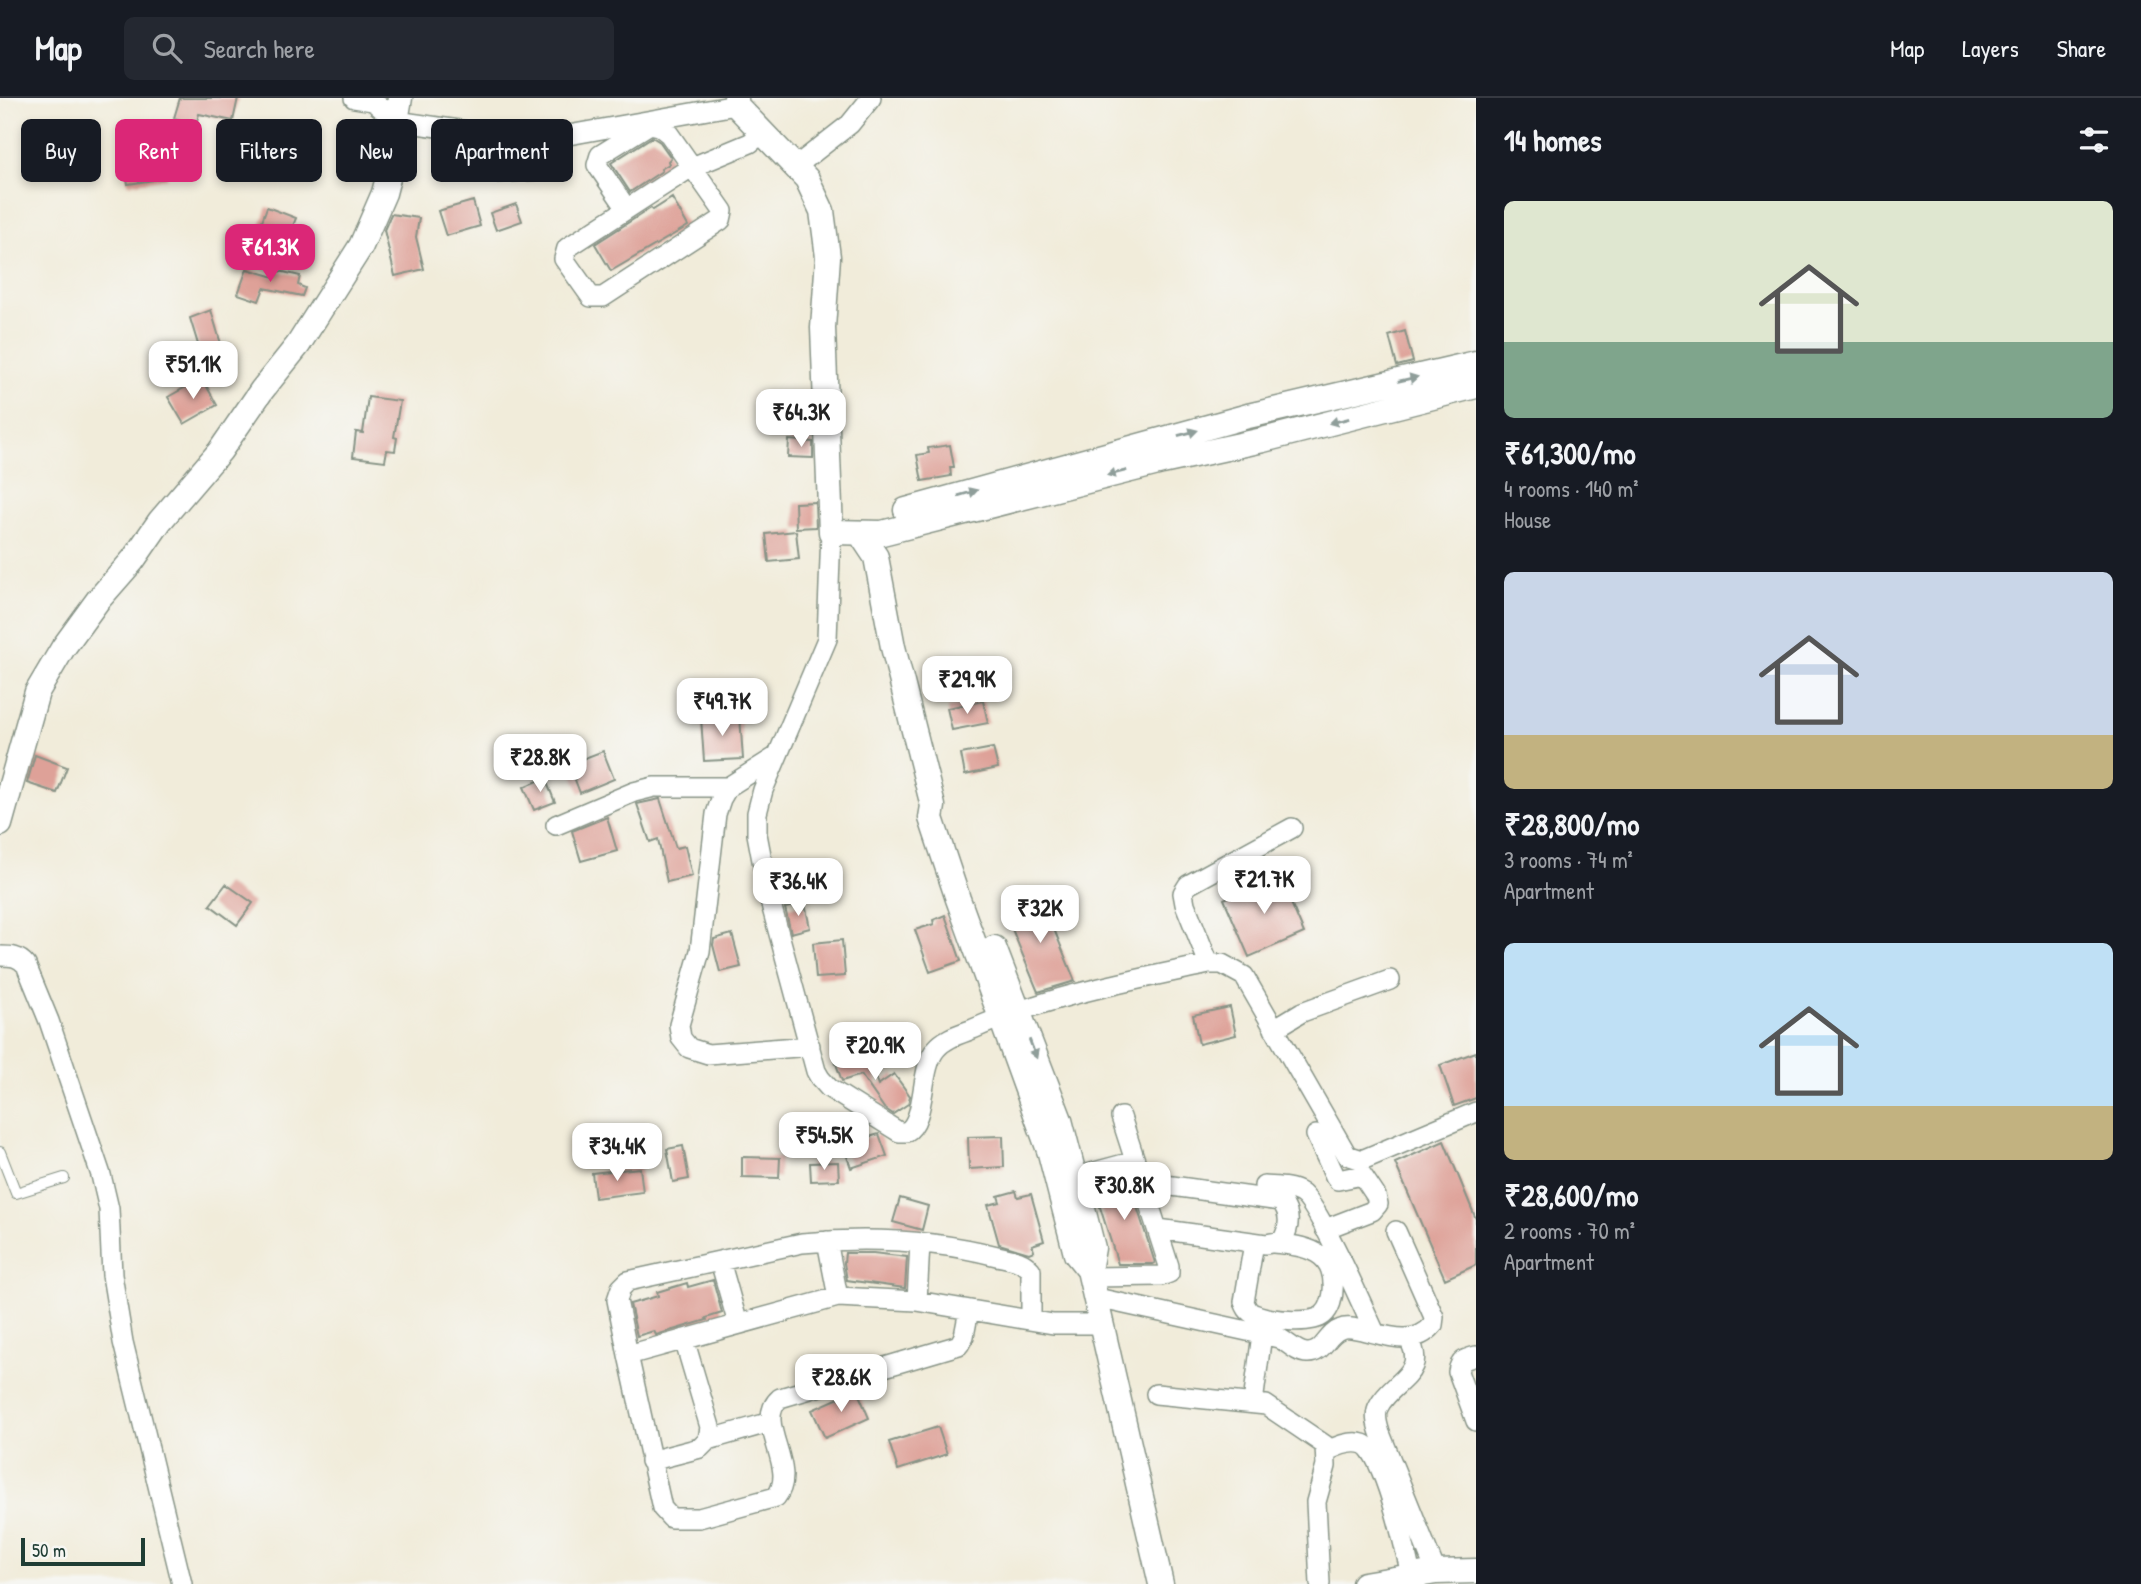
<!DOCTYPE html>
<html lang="en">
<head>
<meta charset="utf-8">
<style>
  body { margin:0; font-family:"Patrick Hand",sans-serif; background:#242831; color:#f1f3f6; height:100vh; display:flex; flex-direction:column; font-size:26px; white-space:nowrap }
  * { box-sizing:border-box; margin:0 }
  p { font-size:23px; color:#9ea1a6 }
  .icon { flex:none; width:38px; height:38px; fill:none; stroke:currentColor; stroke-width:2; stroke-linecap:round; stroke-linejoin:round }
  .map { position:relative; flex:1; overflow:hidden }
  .details { display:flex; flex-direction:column; background:#171b24; width:665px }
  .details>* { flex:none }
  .banner { position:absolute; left:21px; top:21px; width:665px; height:63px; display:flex; gap:14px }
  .scale { position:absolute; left:21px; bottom:18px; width:124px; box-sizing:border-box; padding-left:7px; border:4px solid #1f3d34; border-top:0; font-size:19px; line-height:24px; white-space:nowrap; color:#1f3d34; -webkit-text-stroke:5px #f6f6f2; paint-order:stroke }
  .price { position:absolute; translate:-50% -60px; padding:0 16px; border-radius:14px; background:#fff; color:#222; font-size:23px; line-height:46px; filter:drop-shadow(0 2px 4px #0008) }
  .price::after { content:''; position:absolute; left:50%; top:42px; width:21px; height:16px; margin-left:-10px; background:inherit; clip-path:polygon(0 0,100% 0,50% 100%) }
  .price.selected { background:#db2777; color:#fff }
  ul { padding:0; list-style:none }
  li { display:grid; align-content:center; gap:14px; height:371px; padding:0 28px }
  li span { display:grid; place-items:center; height:217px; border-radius:10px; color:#555 }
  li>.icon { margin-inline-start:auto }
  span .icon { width:126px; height:126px; fill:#fffc; stroke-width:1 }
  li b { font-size:30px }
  h2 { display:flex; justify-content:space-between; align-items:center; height:84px; padding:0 28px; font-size:30px }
  .tag { padding:0 24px; border-radius:10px; background:#171b24; box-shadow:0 4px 10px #0003; font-size:24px; line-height:63px }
  .tag.selected { background:#db2777; color:#fff }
  header { display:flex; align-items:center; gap:42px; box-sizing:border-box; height:98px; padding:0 35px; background:#171b24; border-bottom:2px solid #363941 }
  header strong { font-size:33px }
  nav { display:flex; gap:38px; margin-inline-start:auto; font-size:24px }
  .search { width:490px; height:63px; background:#242831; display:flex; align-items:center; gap:18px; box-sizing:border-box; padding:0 24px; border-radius:10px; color:#9ea1a6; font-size:26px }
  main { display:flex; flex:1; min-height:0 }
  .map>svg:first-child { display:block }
</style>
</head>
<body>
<header>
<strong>Map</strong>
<div class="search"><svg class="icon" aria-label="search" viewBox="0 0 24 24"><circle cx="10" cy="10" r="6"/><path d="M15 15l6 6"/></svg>Search here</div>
<nav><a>Map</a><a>Layers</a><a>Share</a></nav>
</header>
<main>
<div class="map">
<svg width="1476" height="1486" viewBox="0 0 1476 1486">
  <rect width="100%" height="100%" fill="#f6f6f2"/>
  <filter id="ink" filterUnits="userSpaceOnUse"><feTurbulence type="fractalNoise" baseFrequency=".0143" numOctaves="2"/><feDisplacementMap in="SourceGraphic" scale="14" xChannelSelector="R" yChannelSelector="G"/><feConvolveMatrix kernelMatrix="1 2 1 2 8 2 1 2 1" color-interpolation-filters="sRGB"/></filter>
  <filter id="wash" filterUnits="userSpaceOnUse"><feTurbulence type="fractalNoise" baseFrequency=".00686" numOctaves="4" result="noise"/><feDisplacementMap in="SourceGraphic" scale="28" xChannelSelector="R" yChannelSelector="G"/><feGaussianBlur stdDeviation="1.57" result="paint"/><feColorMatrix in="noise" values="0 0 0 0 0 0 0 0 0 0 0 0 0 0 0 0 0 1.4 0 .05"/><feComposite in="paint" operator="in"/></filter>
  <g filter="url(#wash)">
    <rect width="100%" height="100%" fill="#f1ecda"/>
    <g id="blocks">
      <!-- building -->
      <path fill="#dea198" d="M180,0H238L233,23L199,16L196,26L174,20Z
        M652,39L660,44L671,60L668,63L669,66L661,71L662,73L630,94L611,65Z
        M161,45L167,80L128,86L122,51Z
        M533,51L535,82L491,85L489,54Z
        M672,100L688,128L611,173L595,146L651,110L653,112Z
        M473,103L480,128L446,138L438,113Z
        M516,106L522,123L496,132L490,115Z
        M267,109L296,120L286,145L258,134Z
        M391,116L419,120L416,139L424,171L395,178L384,132Z
        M247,171L274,179L275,172L300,178L298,187L305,190L302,198L264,190L259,203L238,196Z
        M211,212L221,246L200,253L190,220Z
        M1405,233L1413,264L1397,268L1389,238Z
        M202,280L217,307L184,326L168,299Z
        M368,299L400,303L394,339L397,340L395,353L387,352L385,363L353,359L356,334L363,335Z
        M789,342L813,344V360L788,359Z
        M950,347L954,369H950L951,378L922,383L917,357L929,355L928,350Z
        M815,404L816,429L796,430L795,405Z
        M796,433L799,461L769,464L766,436Z
        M983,603L988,625L952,632L947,610Z
        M740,618L743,661L704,663L701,620Z
        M993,650L998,670L965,677L961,656Z
        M603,653L614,681L580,695L569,666Z
        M35,657L67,669L57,695L27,685Z
        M545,680L555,704L534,712L524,689Z
        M660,701L676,750L685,748L692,778L667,784L658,741L650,744L637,706Z
        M607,719L617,753L581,763L572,733Z
        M1279,777L1304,835L1249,859L1224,801Z
        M226,786L253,805L237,827L210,807Z
        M1041,799L1075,883L1038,894L1005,814Z
        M805,806L810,830L791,835L785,810Z
        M945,817L961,863L930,874L915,832L934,826L933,822Z
        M732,836L741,869L720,874L713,847L714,841Z
        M842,842L845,878L816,880L813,845Z
        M1230,909L1236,937L1199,946L1193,917Z
        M866,953L878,987L894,976L910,998L908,1006L893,1016L884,1010L861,977L842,983L835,963Z
        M1476,954V1000L1454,1008L1440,967Z
        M879,1036L887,1058L851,1070L843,1047Z
        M1003,1038L1004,1069L969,1071L968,1039Z
        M1444,1043L1476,1121V1167L1445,1181L1395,1065Z
        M683,1048L689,1081L673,1084L667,1051Z
        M742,1059L780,1060L779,1080L742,1079Z
        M838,1064L839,1082L811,1083L810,1065Z
        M640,1070L643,1094L595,1100L592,1075Z
        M1127,1078L1155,1165L1153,1166H1118L1093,1087Z
        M1016,1093L1018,1099L1031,1096L1044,1143L1032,1147L1034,1153L1029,1155L999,1146L988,1107L1000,1104L998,1098Z
        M900,1100L928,1108L922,1132L893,1124Z
        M845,1155H873L907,1159L905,1190L847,1182L844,1165Z
        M713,1182L722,1215L706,1220L707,1222L656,1237L654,1233L637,1238L630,1206L658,1198L657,1194L687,1185L688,1189Z
        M857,1292L869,1320L825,1340L812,1312Z
        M938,1329L947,1356L898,1372L889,1344Z"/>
    </g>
  </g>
  <g filter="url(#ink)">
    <use href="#blocks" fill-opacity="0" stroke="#889487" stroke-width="2"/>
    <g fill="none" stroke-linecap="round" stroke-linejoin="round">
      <defs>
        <path id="service" d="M0,1054L16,1095L64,1080"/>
        <path id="minor" d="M354,0L373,3L396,23L508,39L563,38L736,7
          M795,69L850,26L871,0
          M627,111L597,67L600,57L650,26L659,28L669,36L723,113L721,122L603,199H591L564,161L567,150L690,70L750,45L764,34
          M831,434L827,541L763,692L757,715V736L769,799L816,973L820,980L829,990L899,1034H906C927,1023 919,971 936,951C945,940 960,936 973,931C1048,898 1129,883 1209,866H1222L1244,878L1347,1057L1362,1062L1476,1014
          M777,658L728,689L721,701L716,716L700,853L679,927L681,940L689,950L708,956L810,948
          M556,727L634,694L654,689H728
          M0,858C12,858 18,858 26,867L49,923L101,1077L109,1111L112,1177L123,1244L182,1486
          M1209,866L1185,806L1183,795L1188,787L1292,730
          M1274,931L1302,914L1390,882
          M1316,1037L1335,1078L1338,1082L1362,1077L1376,1098L1378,1106L1372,1113L1325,1131
          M1076,1079L1135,1063
          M1143,1084L1281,1103C1291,1116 1290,1129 1282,1143L1266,1146L1158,1131
          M1264,1088C1276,1089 1290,1088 1301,1095C1317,1104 1364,1211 1375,1235
          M827,1143L838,1199
          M1254,1145L1244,1204C1246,1209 1248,1214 1254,1216C1267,1222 1311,1227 1323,1217C1337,1205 1337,1170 1321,1158C1308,1148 1290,1147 1274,1145
          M720,1163L738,1226
          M1091,1179L1161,1178L1169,1175V1168L1121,1019
          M1097,1200L1279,1240C1287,1244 1297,1255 1307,1255C1324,1256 1326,1236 1341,1231C1347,1228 1356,1231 1362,1232C1387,1238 1415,1249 1433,1227L1434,1219L1396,1133
          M917,1203L920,1145
          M969,1212L964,1238L959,1247L780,1300C752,1324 800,1369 776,1399L699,1420H671L662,1410L628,1257L838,1199L917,1203L1053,1226H1103
          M1408,1240C1430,1275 1392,1283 1379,1308C1374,1316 1377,1326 1380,1335L1436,1474
          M628,1257L617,1202L621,1190L628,1183L802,1145C867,1139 934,1142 997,1158C1010,1161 1022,1162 1031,1172V1222
          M1476,1258C1465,1261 1460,1262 1458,1274L1476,1323
          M1156,1296L1266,1307L1325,1347L1326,1368L1316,1404L1320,1486
          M1253,1305L1262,1236
          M708,1342L771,1324
          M1327,1353C1337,1348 1352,1342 1363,1346C1384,1354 1406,1455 1411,1477
          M650,1363L700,1350L708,1342L710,1329L684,1241"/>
        <path id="tertiary" d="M736,0V7L807,81L822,113L828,159L823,230L831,434L882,435L1162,364L1263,342L1476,288
          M906,412L1248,318L1476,265
          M860,435L876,459L893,549L933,708L931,720L958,801L1050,1055L1076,1156L1089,1172L1161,1486
          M0,726L37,594L63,550L98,502L133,462L160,423L220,353L262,292L298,247L361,148L384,95L396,49V23L400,0
          M994,850L1060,1022L1093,1150L1089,1172
          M1364,1486L1436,1474L1476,1473"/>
      </defs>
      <!-- service casing -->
      <use href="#service" stroke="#889487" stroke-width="12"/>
      <!-- minor casing -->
      <use href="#minor" stroke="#889487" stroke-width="22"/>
      <!-- tertiary casing -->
      <use href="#tertiary" stroke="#889487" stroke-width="27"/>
      <!-- service -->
      <use href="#service" stroke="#fff" stroke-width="10"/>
      <!-- minor -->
      <use href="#minor" stroke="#fff" stroke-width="19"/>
      <!-- tertiary -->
      <use href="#tertiary" stroke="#fff" stroke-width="24"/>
    </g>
    <!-- one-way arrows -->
    <defs><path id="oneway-solid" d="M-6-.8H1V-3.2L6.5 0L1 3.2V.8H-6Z" transform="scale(1.75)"/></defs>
    <g fill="#8f9e9a">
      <use href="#oneway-solid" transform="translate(1408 281) rotate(-13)"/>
      <use href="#oneway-solid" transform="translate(1339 323) rotate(166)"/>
      <use href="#oneway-solid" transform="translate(1188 335) rotate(-15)"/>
      <use href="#oneway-solid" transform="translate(1117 375) rotate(166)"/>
      <use href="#oneway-solid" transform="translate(968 395) rotate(-16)"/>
      <use href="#oneway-solid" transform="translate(1033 951) rotate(69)"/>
    </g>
  </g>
</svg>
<div class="scale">50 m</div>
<b class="price selected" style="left:270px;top:186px">₹61.3K</b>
<b class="price" style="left:193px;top:303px">₹51.1K</b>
<b class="price" style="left:801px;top:351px">₹64.3K</b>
<b class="price" style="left:967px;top:618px">₹29.9K</b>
<b class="price" style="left:722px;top:640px">₹49.7K</b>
<b class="price" style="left:540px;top:696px">₹28.8K</b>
<b class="price" style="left:1264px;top:818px">₹21.7K</b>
<b class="price" style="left:798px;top:820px">₹36.4K</b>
<b class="price" style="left:1040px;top:847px">₹32K</b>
<b class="price" style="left:875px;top:984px">₹20.9K</b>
<b class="price" style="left:824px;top:1074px">₹54.5K</b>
<b class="price" style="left:617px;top:1085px">₹34.4K</b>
<b class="price" style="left:1124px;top:1124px">₹30.8K</b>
<b class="price" style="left:841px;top:1316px">₹28.6K</b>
<div class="banner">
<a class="tag">Buy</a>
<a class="tag selected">Rent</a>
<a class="tag">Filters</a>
<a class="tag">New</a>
<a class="tag">Apartment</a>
</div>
</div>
<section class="details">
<h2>14 homes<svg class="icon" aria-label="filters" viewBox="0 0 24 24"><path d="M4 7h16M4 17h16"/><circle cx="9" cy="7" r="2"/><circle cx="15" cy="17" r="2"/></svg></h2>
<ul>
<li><span style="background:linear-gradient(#dfe7d0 65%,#7fa58c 0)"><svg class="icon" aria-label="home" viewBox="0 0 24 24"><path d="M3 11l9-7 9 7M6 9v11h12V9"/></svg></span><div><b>₹61,300/mo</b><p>4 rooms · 140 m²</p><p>House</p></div></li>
<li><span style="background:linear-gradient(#c9d6e8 75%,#c2b280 0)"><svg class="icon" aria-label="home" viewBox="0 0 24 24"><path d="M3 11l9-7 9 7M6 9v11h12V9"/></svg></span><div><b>₹28,800/mo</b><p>3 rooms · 74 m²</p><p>Apartment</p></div></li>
<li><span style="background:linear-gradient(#bfe0f5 75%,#c2b280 0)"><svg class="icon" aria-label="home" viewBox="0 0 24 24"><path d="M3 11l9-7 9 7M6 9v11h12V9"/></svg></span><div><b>₹28,600/mo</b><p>2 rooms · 70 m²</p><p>Apartment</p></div></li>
</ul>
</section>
</main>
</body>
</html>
